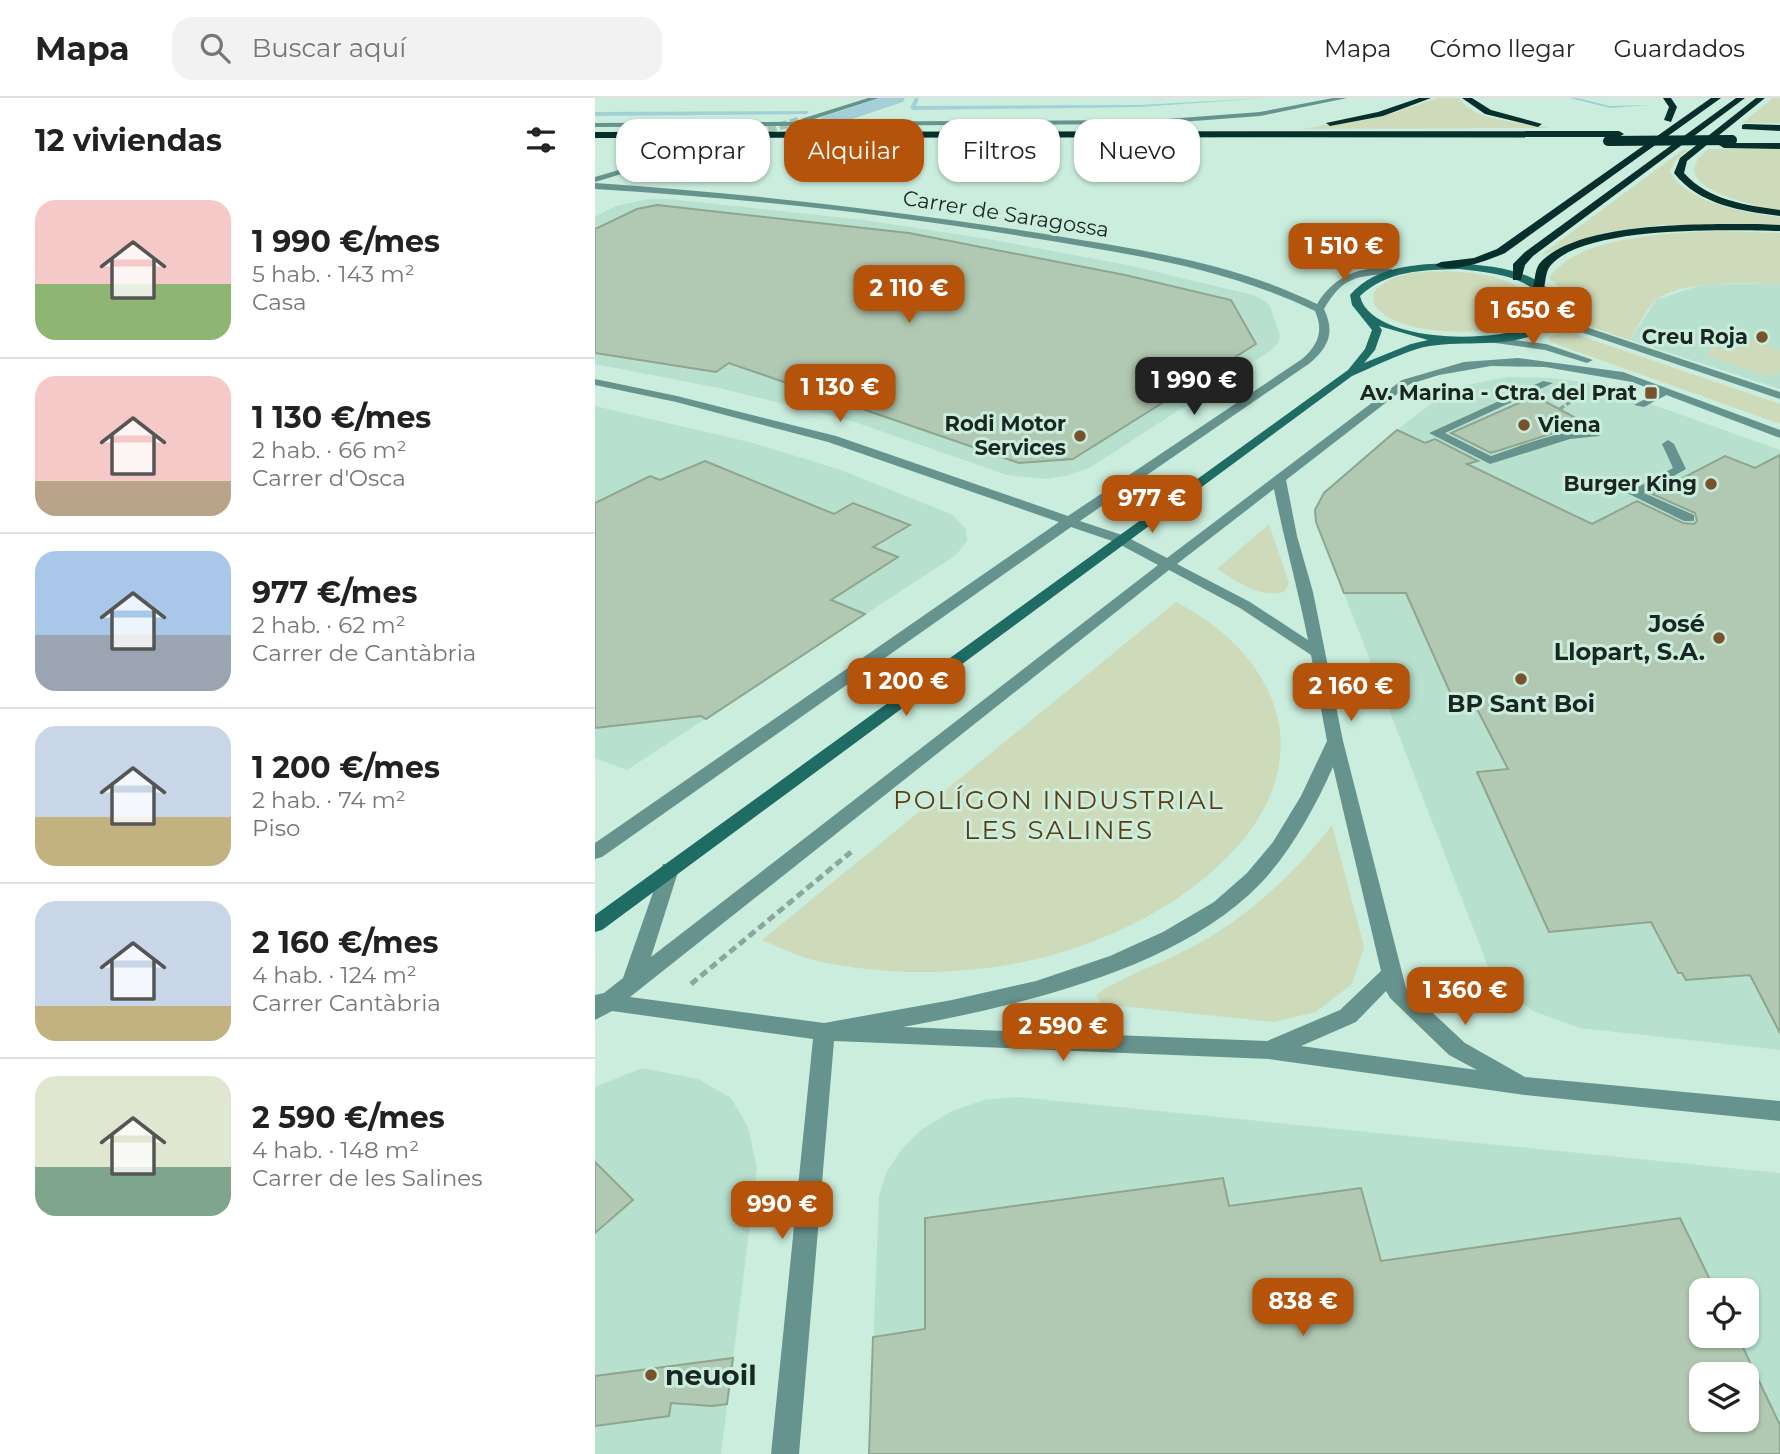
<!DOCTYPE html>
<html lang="es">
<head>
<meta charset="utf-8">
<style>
  body { margin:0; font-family:Montserrat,sans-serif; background:#f2f2f2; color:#222; height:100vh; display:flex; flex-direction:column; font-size:26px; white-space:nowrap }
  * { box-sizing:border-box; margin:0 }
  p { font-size:23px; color:#767676 }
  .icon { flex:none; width:38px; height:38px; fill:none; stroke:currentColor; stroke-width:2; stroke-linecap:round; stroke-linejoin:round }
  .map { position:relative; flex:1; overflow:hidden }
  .sheet { display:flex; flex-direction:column; background:#fff; width:595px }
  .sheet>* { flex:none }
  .banner { position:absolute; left:21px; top:21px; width:665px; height:63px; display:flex; gap:14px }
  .tools { position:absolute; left:1094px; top:1180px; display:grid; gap:14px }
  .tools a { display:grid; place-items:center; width:70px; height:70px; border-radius:14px; background:#fff; box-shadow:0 2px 5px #0004; font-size:35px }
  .price { position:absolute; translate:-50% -60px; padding:0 16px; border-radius:14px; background:#b45309; color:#fff; font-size:23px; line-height:46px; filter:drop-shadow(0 2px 4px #0008) }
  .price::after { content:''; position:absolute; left:50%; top:42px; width:21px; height:16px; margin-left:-10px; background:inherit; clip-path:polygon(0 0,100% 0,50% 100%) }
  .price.current { background:#222; color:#fff }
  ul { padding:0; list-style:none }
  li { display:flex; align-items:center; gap:21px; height:175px; padding:0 35px }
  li+li { border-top:2px solid #e0e0e0 }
  li span { display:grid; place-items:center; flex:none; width:196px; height:140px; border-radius:21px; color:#555 }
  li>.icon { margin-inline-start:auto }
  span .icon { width:84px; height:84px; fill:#fffc; stroke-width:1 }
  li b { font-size:30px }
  h2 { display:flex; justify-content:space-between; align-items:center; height:84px; padding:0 35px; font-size:30px }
  .pill { padding:0 24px; border-radius:21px; background:#fff; box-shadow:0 2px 5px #0004; font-size:24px; line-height:63px }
  .pill.current { background:#b45309; color:#fff }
  header { display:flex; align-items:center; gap:42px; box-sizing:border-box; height:98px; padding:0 35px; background:#fff; border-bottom:2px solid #e0e0e0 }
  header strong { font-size:33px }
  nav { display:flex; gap:38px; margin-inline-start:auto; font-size:24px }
  .search { width:490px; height:63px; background:#f2f2f2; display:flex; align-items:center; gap:18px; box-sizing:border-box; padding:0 24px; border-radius:21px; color:#767676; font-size:26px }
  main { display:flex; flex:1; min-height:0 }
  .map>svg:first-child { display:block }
</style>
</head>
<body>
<header>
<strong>Mapa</strong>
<div class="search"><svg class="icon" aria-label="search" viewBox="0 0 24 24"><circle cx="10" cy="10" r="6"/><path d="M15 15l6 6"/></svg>Buscar aquí</div>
<nav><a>Mapa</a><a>Cómo llegar</a><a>Guardados</a></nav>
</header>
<main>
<section class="sheet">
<h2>12 viviendas<svg class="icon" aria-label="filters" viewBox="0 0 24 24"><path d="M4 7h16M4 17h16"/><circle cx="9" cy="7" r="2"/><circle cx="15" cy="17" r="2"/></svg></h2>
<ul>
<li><span style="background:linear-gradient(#f6c9c9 60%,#8fb573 0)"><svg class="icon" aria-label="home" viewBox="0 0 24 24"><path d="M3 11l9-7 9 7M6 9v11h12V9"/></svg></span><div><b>1 990 €/mes</b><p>5 hab. · 143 m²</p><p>Casa</p></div></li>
<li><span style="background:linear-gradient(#f6c9c9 75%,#b9a48a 0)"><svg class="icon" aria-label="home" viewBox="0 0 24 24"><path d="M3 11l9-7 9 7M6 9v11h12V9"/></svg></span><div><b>1 130 €/mes</b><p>2 hab. · 66 m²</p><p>Carrer d'Osca</p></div></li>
<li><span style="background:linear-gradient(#a9c7e8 60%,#9aa5b1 0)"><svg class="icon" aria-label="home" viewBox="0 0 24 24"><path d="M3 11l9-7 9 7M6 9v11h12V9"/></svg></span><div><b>977 €/mes</b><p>2 hab. · 62 m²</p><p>Carrer de Cantàbria</p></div></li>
<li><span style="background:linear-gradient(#c9d6e8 65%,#c2b280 0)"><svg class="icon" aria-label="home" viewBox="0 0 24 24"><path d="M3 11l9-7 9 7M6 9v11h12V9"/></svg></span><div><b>1 200 €/mes</b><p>2 hab. · 74 m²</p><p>Piso</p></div></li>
<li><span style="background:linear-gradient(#c9d6e8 75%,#c2b280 0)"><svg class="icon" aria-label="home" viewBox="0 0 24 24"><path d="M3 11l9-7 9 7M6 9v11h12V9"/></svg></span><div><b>2 160 €/mes</b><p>4 hab. · 124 m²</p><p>Carrer Cantàbria</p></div></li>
<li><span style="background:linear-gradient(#dfe7d0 65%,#7fa58c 0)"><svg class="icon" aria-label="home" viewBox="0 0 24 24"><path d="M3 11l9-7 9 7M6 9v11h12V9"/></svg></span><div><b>2 590 €/mes</b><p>4 hab. · 148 m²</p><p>Carrer de les Salines</p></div></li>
</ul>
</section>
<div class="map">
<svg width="1185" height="1356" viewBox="0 0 1185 1356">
  <rect width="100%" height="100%" fill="#caeddd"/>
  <!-- built -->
  <path fill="#b7e1ce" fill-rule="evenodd" d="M53,101H74L269,122L393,141L532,167L658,197L670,203L675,208L685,238L682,246L675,253L496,369L471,378L451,381L412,377L254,322L124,290L0,266V119L21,108Z
    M1118,186H1185V291L1035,242L1061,202L1103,188Z
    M914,279L957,280L1000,286L1185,352V390L1120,426L998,427L802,332L849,296L871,287Z
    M0,308L158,345L243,371L358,417L371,431L372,443L361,457L32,672L0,660Z
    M1011,493L1185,610V952L985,930L938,913L912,894L892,866L749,495Z
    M47,970L103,981L136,1000L153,1029L162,1070L126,1356H0V989Z
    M423,999L1185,1075V1356H274L284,1098L292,1073L307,1051L326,1032L357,1013L389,1002ZM1106,1192H1152V1237H1106ZM1106,1276H1152V1321H1106Z"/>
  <!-- green -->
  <path fill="#cddbba" d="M843,0H864C878,24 929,24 954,30L706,31L790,18Z
    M1178,0H1185V25H1147Z
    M1089,51L1093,52L1080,63L1075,73C1090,105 1152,115 1185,119V127H1064L998,139L946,157Z
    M1114,51H1185V112C1159,108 1063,88 1114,51Z
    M1121,133L1185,135V186C1151,186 1091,181 1062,201C1051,210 1042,230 1035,242L994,228L979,217L971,196L954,180C984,137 1072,136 1121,133Z
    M850,173C880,175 927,177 940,209C918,245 798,240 779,206C779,205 778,196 778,195C796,174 824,174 850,173Z
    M1129,232L1185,252V275L1174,279L1112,258L1123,234Z
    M969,234L980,236L1185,306V326L955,244L954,239Z
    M674,426L694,485L689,494C662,500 644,484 622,471Z
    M581,504C683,557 725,658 640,751C601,794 548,825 494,845C410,877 309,882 222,863C203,859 185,849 167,842Z
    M737,727L769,849L757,886L721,914L679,924L506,906L501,897C527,878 558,869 587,854C645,826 698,778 737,727Z"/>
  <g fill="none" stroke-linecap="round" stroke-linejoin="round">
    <!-- stream -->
    <path fill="#a2d0d6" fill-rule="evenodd" d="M320,0H324L321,8L545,7L671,0L545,9L318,12L315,10Z
      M975,0H983L1015,8L1055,7L1015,10Z
      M214,13L212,16L0,18V14Z
      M244,14L252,16L253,17H242Z"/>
    <!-- canal -->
    <path fill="#a2d0d6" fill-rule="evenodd" d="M285,0H310L308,4L239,27L233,28L224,23L227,19Z
      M115,54L125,60L122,64L66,81L56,75L59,71Z"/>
  </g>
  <!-- building -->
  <path fill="#b1c9b2" stroke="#8ea58f" stroke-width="2" fill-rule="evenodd" d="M62,107L314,135L530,177L636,202L661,246L478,361L424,365L134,265L121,274L0,255V131L42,111Z
    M940,298L990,325L896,355L856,335Z
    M802,332L830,345L840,341L883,363L872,366L997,426L1042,403L1088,425L1099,426L1102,423L1100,415L1057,396L1130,358L1160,370L1185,357V935L1155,877L1091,882L1087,875H1083L1056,824L954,834L882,674L913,671L881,609L862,610L811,495H749L721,424L720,412L729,395Z
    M110,363L239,416L258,405L315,427L278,449L303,459L236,502L270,516L111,621L106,618L0,630V405L55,378L65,382Z
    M0,1064L38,1102L0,1135Z
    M628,1080L634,1108L766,1090L786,1163L1085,1120L1120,1192H1106V1237H1142L1185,1327V1356H274L278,1239L330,1231V1120ZM1106,1276H1152V1321H1106Z
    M138,1260L132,1306L117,1308L76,1305L74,1318L0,1328V1278Z"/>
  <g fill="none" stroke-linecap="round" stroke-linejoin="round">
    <!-- street-tunnel -->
    <path stroke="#a7c5b7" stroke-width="8" stroke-dasharray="8 3.5" stroke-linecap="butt" d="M85,57L206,22"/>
    <!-- path-far1 -->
    <path stroke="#8ba79b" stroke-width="3.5" stroke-dasharray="5 2.5" stroke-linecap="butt" d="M965,311L988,295"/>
    <!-- path -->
    <path stroke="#8ba79b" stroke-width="5" stroke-dasharray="8 4.5" stroke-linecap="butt" d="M96,886L256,754"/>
    <!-- lane -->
    <path fill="#67938e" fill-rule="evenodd" d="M948,283L958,285L850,335L896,358C918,351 988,322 1006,335L1004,338L975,341L895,366L834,335Z
      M1067,292L1077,294L1049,309L1039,307Z
      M1073,342L1079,346L1091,371L1049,395L1099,417V423H1089L1032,395L1078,370L1067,346Z"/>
    <!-- street -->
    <path fill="#67938e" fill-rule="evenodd" d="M273,0H284L213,23L206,21Z
      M738,0H752L665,18L559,26L0,29V25L559,22L665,14Z
      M82,55L89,57L0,84V79Z
      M0,85C149,95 297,112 444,135C539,151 635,163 722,206C739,178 765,167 797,171V175L794,176C760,178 747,180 729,211C740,234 734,249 715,265L485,423L530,438L572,460L807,282L869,264L923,260L1028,274L1185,332V340L1037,284L950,269L896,268L844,277L815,286L691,382L702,438L718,494L748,643L811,890L870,945L930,979L1185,1003V1023L930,997L674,961L239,943L204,1356H176L218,941L17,913L0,922V897L9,895L28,880L68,766H82L84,771L56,859L563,467L520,444L476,429L7,759L0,761V745L464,424L233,344L81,304L0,287V281L82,298L241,338L473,418L707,261C723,247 729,233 720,213C631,170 535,156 438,140C293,116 147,100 0,91ZM679,391C689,442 703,491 713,542L655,504L582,466ZM574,472L645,510L716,557L732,643L706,698L678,744L652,775L619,804L568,834L515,858L441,883L357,902L229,925L35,899ZM738,669L786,873L745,912L672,943L308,929C422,908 582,872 665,786C697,752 719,711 738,669ZM791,893L795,900L854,957L882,972L706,948L761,924Z
      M959,214L985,227L1185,294V301L977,231L955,219L954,217Z
      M897,239L951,246L998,262L992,265L950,252L893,244L892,242Z"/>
    <!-- secondary -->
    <path fill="#1f6c65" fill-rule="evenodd" d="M864,165C892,168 928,170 951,189C956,193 960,201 964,207L963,220C929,258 866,238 822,251C800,258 778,269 757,278L7,832L0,834V817L753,272L770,251L777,232L757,207L755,197C782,166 826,166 864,165ZM864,171C898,175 933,177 954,207L952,219C920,248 776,248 765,198C793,172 828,172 864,171ZM784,228L833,242L816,246L769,265L780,252L787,232Z"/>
    <!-- highway -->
    <path fill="#072f2c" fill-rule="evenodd" d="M824,0H836L788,18L735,28L731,25L783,14Z
      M867,0H877L896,12L947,26L943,29L890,16Z
      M1068,0H1076L1082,9L1076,24L1069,22L1074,9Z
      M1116,0H1126L910,155C894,162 855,177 840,167L846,164L879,160L902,151Z
      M1141,0H1150L938,158L930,167L926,182H918V166L930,154Z
      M1161,0H1170L1092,63L1089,75C1113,102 1150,107 1185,112V118C1147,113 1104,107 1079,75L1085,60Z
      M1150,26L1185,27V33L1147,31V27Z
      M0,34L1024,33L1029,36L1024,39L0,40Z
      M1126,45H1185V51L1129,50L1124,47Z
      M1163,126L1185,127V133C1133,132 991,127 956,167C950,173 951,185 948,193L938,190C940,182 940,170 945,165C983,123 1108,126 1163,126Z"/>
    <!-- highway-bridge -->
    <path stroke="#072f2c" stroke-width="10" d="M1013,43L1137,42"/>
  </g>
  <!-- markers -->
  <g fill="#77522d" stroke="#caeddd" stroke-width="2.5">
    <circle cx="1167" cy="239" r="7"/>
    <rect x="1049" y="288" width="14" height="14" rx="3.5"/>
    <circle cx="929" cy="327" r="7"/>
    <circle cx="485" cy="338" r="7"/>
    <circle cx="1116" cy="386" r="7"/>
    <circle cx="1124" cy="540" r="7"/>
    <circle cx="926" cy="581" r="7"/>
    <circle cx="56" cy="1277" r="7"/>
  </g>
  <g text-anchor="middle" stroke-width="6" stroke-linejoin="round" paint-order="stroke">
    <!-- far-street labels -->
    <g font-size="21" fill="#192621" stroke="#caeddd">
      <text transform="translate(411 116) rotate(9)" y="7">Carrer de Saragossa</text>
    </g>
    <!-- far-poi labels -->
    <g font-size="21" font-weight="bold" fill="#192621" stroke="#caeddd" text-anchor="end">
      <text x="1153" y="246">Creu Roja</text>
      <text x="1042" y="302">Av. Marina - Ctra. del Prat</text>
      <text x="471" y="333">Rodi Motor<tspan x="471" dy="24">Services</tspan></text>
      <text x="943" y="334" text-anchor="start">Viena</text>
      <text x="1102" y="393">Burger King</text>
    </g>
    <!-- poi labels -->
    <g font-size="24" font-weight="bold" fill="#192621" stroke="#caeddd" text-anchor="end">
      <text x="1110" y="534">José<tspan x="1110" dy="28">Llopart, S.A.</tspan></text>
      <text x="926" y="614" text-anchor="middle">BP Sant Boi</text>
    </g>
    <!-- neighbourhood labels -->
    <g font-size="26" letter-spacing="2" fill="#623b0c" stroke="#caeddd">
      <text x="464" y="711">POLÍGON INDUSTRIAL<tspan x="464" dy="30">LES SALINES</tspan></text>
    </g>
    <!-- near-poi labels -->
    <g font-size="28" font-weight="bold" fill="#192621" stroke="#caeddd" text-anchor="start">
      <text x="70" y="1287">neuoil</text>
    </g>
  </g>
</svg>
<div class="tools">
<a><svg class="icon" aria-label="locate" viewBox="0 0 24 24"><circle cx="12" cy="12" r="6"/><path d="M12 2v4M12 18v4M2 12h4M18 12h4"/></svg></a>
<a><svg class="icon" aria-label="layers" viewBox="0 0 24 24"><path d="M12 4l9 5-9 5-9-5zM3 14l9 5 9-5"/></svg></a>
</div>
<b class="price" style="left:749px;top:185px">1 510 €</b>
<b class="price" style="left:314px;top:227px">2 110 €</b>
<b class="price" style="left:938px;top:249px">1 650 €</b>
<b class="price current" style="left:599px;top:319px">1 990 €</b>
<b class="price" style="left:245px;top:326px">1 130 €</b>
<b class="price" style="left:557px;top:437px">977 €</b>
<b class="price" style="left:311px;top:620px">1 200 €</b>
<b class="price" style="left:756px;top:625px">2 160 €</b>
<b class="price" style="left:870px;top:929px">1 360 €</b>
<b class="price" style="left:468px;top:965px">2 590 €</b>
<b class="price" style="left:187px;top:1143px">990 €</b>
<b class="price" style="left:708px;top:1240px">838 €</b>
<div class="banner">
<a class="pill">Comprar</a>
<a class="pill current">Alquilar</a>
<a class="pill">Filtros</a>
<a class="pill">Nuevo</a>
</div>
</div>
</main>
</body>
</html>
